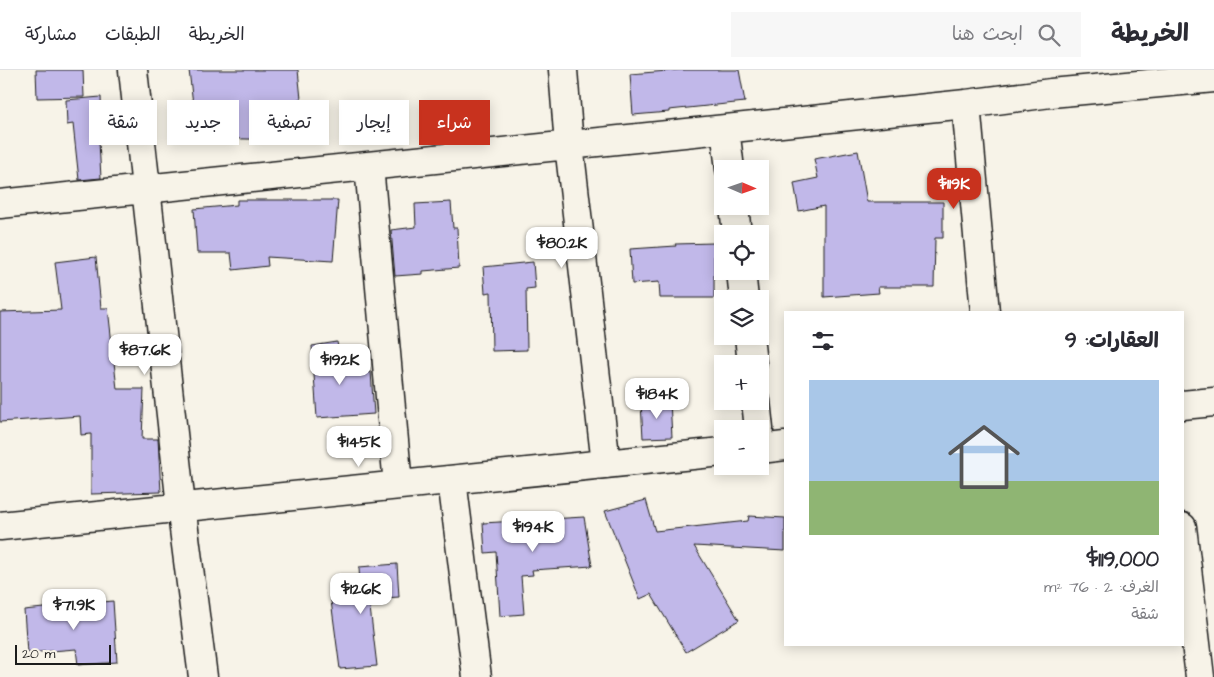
<!DOCTYPE html>
<html lang="ar">
<head>
<meta charset="utf-8">
<style>
  body { margin:0; font-family:"Architects Daughter","Playpen Sans Arabic",sans-serif; background:#f7f7f7; color:#2b2b33; direction:rtl; height:100vh; display:flex; flex-direction:column; font-size:19px; white-space:nowrap }
  * { box-sizing:border-box; margin:0 }
  p { font-size:16px; color:#7c7c81 }
  .icon { flex:none; width:28px; height:28px; fill:none; stroke:currentColor; stroke-width:2; stroke-linecap:round; stroke-linejoin:round }
  .map { position:relative; flex:1; overflow:hidden; direction:ltr }
  .drawer { position:absolute; left:784px; top:241px; width:400px; height:335px; display:flex; flex-direction:column; background:#fff; border-radius:0px; box-shadow:0 2px 12px #0003; direction:rtl }
  .drawer>* { flex:none }
  .hud { position:absolute; left:15px; top:30px; width:475px; height:45px; direction:rtl; display:flex; gap:10px }
  .needle { width:32px; rotate:92deg }
  .fabs { position:absolute; left:714px; top:90px; display:grid; gap:10px }
  .fabs a { display:grid; place-items:center; width:55px; height:55px; border-radius:0px; background:#fff; box-shadow:0 2px 12px #0003; font-size:25px }
  .scale { position:absolute; left:15px; bottom:12px; width:96px; box-sizing:border-box; padding-left:5px; border:2px solid #1c1c1c; border-top:0; font-size:14px; line-height:18px; white-space:nowrap; color:#1c1c1c; -webkit-text-stroke:4px #f7f3e8; paint-order:stroke }
  .price { position:absolute; translate:-50% -42px; padding:0 11px; border-radius:10px; background:#fff; color:#222; font-size:16px; line-height:32px; filter:drop-shadow(0 1px 2px #0008) }
  .price::after { content:''; position:absolute; left:50%; top:30px; width:15px; height:11px; margin-left:-8px; background:inherit; clip-path:polygon(0 0,100% 0,50% 100%) }
  .price.selected { background:#c8321e; color:#fff }
  ul { padding:0; list-style:none }
  li { display:grid; align-content:center; gap:10px; height:265px; padding:0 25px }
  li+li { border-top:1px solid #e1e1e2 }
  li span { display:grid; place-items:center; height:155px; border-radius:0px; color:#555 }
  li>.icon { margin-inline-start:auto }
  span .icon { width:90px; height:90px; fill:#fffc; stroke-width:1 }
  li b { font-size:21px }
  h2 { display:flex; justify-content:space-between; align-items:center; height:60px; padding:0 25px; font-size:21px }
  .chip { padding:0 18px; border-radius:0px; background:#fff; box-shadow:0 2px 12px #0003; font-size:18px; line-height:45px }
  .chip.selected { background:#c8321e; color:#fff }
  header { display:flex; align-items:center; gap:30px; box-sizing:border-box; height:70px; padding:0 25px; background:#fff; border-bottom:1px solid #e1e1e2 }
  header strong { font-size:24px }
  nav { display:flex; gap:28px; margin-inline-start:auto; font-size:18px }
  .search { width:350px; height:45px; background:#f7f7f7; display:flex; align-items:center; gap:12px; box-sizing:border-box; padding:0 18px; border-radius:0px; color:#7c7c81; font-size:19px }
  .map>svg:first-child { display:block }
</style>
</head>
<body>
<header>
<strong>الخريطة</strong>
<div class="search"><svg class="icon" aria-label="search" viewBox="0 0 24 24"><circle cx="10" cy="10" r="6"/><path d="M15 15l6 6"/></svg>ابحث هنا</div>
<nav><a>الخريطة</a><a>الطبقات</a><a>مشاركة</a></nav>
</header>
<div class="map">
<svg width="1214" height="607" viewBox="0 0 1214 607">
  <rect width="100%" height="100%" fill="#f7f3e8"/>
  <filter id="ink" filterUnits="userSpaceOnUse"><feTurbulence type="fractalNoise" baseFrequency=".02" numOctaves="2"/><feDisplacementMap in="SourceGraphic" scale="10" xChannelSelector="R" yChannelSelector="G"/><feConvolveMatrix kernelMatrix="1 2 1 2 8 2 1 2 1" color-interpolation-filters="sRGB"/></filter>
  <g filter="url(#ink)">
    <!-- building -->
    <path fill="#c1b8e9" stroke="#1c1c1c" d="M36,0H83L84,27L37,28Z
      M189,0H298L301,29H298L297,70L197,68Z
      M680,0H739L745,32L669,40V42L633,45L630,4Z
      M101,27L102,52L98,53L101,108L79,110L73,54L67,55L66,30Z
      M858,81L867,132H943V168H935L934,217H878L879,223L824,227V136L799,141L794,113L818,108L814,89Z
      M237,130H338L333,191L267,187L268,196L233,200L231,183H197L194,139L237,135Z
      M451,132L453,158H457L459,198L423,201V204L395,206L391,160L416,157L415,134Z
      M714,173V228H660L659,212L632,214L630,179L676,176L675,174Z
      M96,187L101,238H108L117,319H144L142,369H158L161,422L91,424V364L81,365L80,346L0,352V242L61,240L55,192Z
      M533,192L535,218L526,219L527,280L492,281L491,222L485,223L483,197Z
      M337,272L343,304L371,302L374,344L317,348L312,276Z
      M670,331L672,367L643,368L641,333Z
      M646,430L655,461L748,451L749,446L785,448V481L694,476L739,550L686,582L651,524L640,529L605,441Z
      M584,447L592,496L532,500L533,505L521,506L524,544L500,546L496,482L485,483L483,453Z
      M397,494L399,527L369,529L377,596L340,599L330,523L360,518L359,497Z
      M113,531L117,592L78,595L76,579L27,583L24,540Z"/>
    <g fill="none" stroke-linecap="round" stroke-linejoin="round">
      <defs>
        <path id="minor" d="M133,0L181,436L203,607
          M563,0L569,75L606,394
          M966,34L985,242
          M725,59L730,99
          M369,96L398,415
          M0,134L966,34L1051,23L1214,8
          M734,136L737,164
          M741,201L744,229
          M749,266L752,294
          M756,331L759,359
          M1182,335L1214,332
          M760,379L785,376
          M452,410L477,607
          M0,456L722,382
          M1182,457L1200,607"/>
      </defs>
      <!-- minor casing -->
      <use href="#minor" stroke="#1c1c1c" stroke-width="31"/>
      <!-- minor -->
      <use href="#minor" stroke="#f7f3e8" stroke-width="28"/>
    </g>
  </g>
</svg>
<div class="fabs">
<a><svg class="needle" viewBox="-14 -14 28 28"><path d="M0-13l5 13h-10z" fill="#e53935"/><path d="M0 13l5-13h-10z" fill="#7c7c81"/></svg></a>
<a><svg class="icon" aria-label="locate" viewBox="0 0 24 24"><circle cx="12" cy="12" r="6"/><path d="M12 2v4M12 18v4M2 12h4M18 12h4"/></svg></a>
<a><svg class="icon" aria-label="layers" viewBox="0 0 24 24"><path d="M12 4l9 5-9 5-9-5zM3 14l9 5 9-5"/></svg></a>
<a>+</a>
<a>−</a>
</div>
<div class="scale">20 m</div>
<b class="price selected" style="left:954px;top:140px">$119K</b>
<b class="price" style="left:562px;top:199px">$80.2K</b>
<b class="price" style="left:145px;top:306px">$87.6K</b>
<b class="price" style="left:340px;top:316px">$192K</b>
<b class="price" style="left:657px;top:350px">$184K</b>
<b class="price" style="left:359px;top:398px">$145K</b>
<b class="price" style="left:533px;top:483px">$194K</b>
<b class="price" style="left:361px;top:545px">$126K</b>
<b class="price" style="left:74px;top:561px">$71.9K</b>
<div class="hud">
<a class="chip selected">شراء</a>
<a class="chip">إيجار</a>
<a class="chip">تصفية</a>
<a class="chip">جديد</a>
<a class="chip">شقة</a>
</div>
<section class="drawer">
<h2>العقارات: 9<svg class="icon" aria-label="filters" viewBox="0 0 24 24"><path d="M4 7h16M4 17h16"/><circle cx="9" cy="7" r="2"/><circle cx="15" cy="17" r="2"/></svg></h2>
<ul>
<li><span style="background:linear-gradient(#a9c7e8 65%,#8fb573 0)"><svg class="icon" aria-label="home" viewBox="0 0 24 24"><path d="M3 11l9-7 9 7M6 9v11h12V9"/></svg></span><div><b>$119,000</b><p>الغرف: 2 · 76 m²</p><p>شقة</p></div></li>
</ul>
</section>
</div>
</body>
</html>
